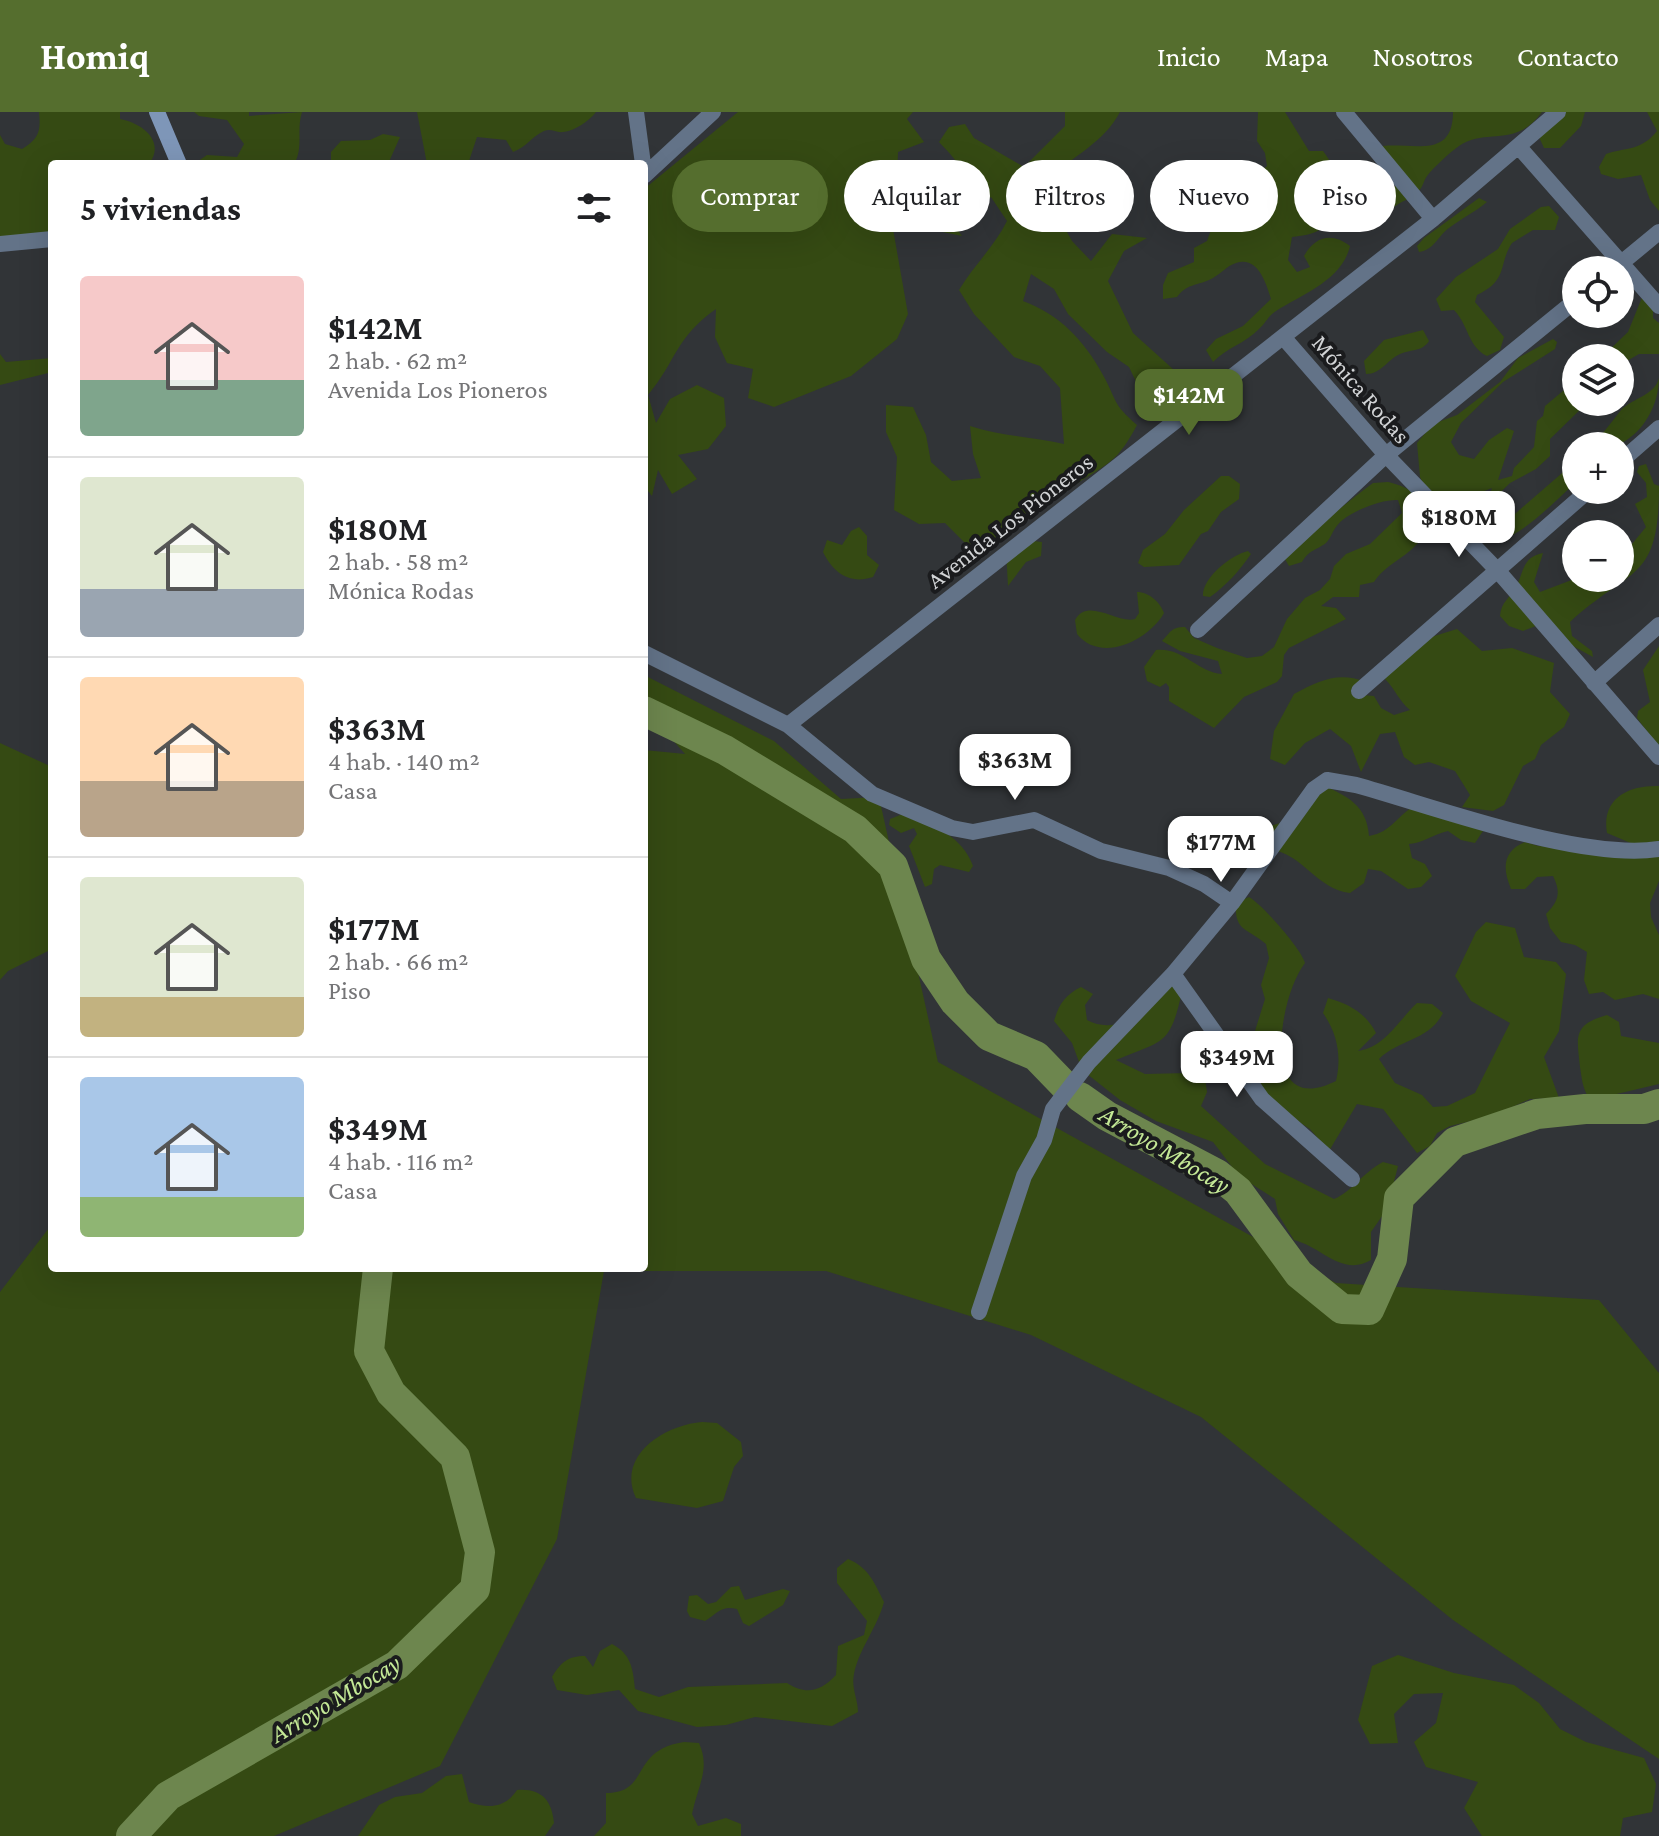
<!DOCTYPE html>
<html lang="es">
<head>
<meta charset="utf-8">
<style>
  body { margin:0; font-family:"Crimson Pro",serif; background:#f6f6f6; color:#202124; height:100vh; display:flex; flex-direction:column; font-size:30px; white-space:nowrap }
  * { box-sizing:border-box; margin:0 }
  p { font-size:26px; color:#757577 }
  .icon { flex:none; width:44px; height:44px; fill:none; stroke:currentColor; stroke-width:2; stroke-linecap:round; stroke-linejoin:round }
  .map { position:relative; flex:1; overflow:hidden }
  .side { position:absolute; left:48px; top:48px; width:600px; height:1112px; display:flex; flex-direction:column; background:#fff; border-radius:8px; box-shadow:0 8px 32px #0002 }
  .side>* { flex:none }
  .top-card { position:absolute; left:672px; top:48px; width:760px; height:72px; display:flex; gap:16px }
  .fabs { position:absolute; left:1562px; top:144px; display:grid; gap:16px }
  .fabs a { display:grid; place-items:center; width:72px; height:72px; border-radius:50%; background:#fff; box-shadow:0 8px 32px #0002; font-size:40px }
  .price { position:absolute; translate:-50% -68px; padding:0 18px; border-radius:16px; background:#fff; color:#222; font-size:26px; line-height:52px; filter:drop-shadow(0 2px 4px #0008) }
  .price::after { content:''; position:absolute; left:50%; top:48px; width:24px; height:18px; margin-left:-12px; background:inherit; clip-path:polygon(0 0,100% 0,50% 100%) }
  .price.active { background:#556e2e; color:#fff }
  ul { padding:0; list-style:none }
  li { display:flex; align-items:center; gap:24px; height:200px; padding:0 32px }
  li+li { border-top:2px solid #e0e0e0 }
  li span { display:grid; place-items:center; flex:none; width:224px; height:160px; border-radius:8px; color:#555 }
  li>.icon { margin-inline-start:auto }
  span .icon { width:96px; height:96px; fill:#fffc; stroke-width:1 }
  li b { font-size:34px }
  h2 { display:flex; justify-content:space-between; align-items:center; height:96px; padding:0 32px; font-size:34px }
  .pill { padding:0 28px; border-radius:36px; background:#fff; box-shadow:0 8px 32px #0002; font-size:28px; line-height:72px }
  .pill.active { background:#556e2e; color:#fff }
  header { display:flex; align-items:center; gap:48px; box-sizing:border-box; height:112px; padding:0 40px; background:#556e2e; color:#fff }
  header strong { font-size:38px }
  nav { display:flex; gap:44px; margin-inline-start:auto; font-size:28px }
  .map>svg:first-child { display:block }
</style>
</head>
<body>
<header>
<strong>Homiq</strong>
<nav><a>Inicio</a><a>Mapa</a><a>Nosotros</a><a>Contacto</a></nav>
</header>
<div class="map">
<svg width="1659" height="1724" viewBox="0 0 1659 1724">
  <rect width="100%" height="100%" fill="#313437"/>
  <!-- green -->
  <path fill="#354a13" d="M39,0H120V7C142,11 166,29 149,52H52V125H0V23L5,32L22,37C39,27 41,19 39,0Z
    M194,0H249V4L302,0C296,19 304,35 294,52H194L207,43L237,45L244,32L227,8L199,4Z
    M417,0H596C589,9 575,19 563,20C556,21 551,16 544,19C532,24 527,35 513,40L506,28L477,25L468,52H427Z
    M738,0H913L907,7L924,30L898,40L897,67L916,91L944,100L962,124L909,113L873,68L849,79L868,101L893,117L908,202L897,227L851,264L774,295L748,286L753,257L727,251L715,225L716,197C675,226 677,248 648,283L656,311L670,287L697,273L724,286L726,314L708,337L678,343L697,367L672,382L658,358L652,384L644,374V77Z
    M1065,0H1120C1104,31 1072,44 1048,68L1074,80L1058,104L1072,129L1091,149L1112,122L1147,126L1124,139L1108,169L1133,221L1174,258L1173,286L1152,303L1129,255L1107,240L1068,202L1054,177L1031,162L1023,189C1060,203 1084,228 1103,263C1118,290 1111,290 1137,313C1117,351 1108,351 1075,373C1060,382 1048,394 1033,403C1010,417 1008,414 991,438L965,431L945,411L919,412L894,398L897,345L886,320V293L913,295L926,323L931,350L952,369L981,366L973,342L970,314C1001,324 1032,325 1064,332L1060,276L1040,254L1014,245L974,202L959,178C974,153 994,135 1007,109L991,85L970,103C972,67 963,55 939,30L949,15L965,12L974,26L1024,55L1065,14Z
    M1258,0H1285L1309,39H1323C1341,64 1354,93 1389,84L1397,71L1383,47V34C1414,31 1453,47 1453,0H1542C1515,37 1486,15 1459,34C1450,40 1434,55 1427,64C1423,70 1423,75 1418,80C1411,87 1404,88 1397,93C1376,106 1355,113 1336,93C1320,118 1325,121 1292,125L1288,148L1297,160L1310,155L1304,144C1315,124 1332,120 1350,134C1342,168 1303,182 1276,199C1268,204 1266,211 1259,217C1246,231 1226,236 1213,250L1206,238L1216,227L1243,214L1271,187C1266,171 1258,144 1236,151C1226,154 1219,164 1209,168C1195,174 1187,172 1177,185L1163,187V173L1168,161L1194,150V136L1207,129L1211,118L1200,92L1215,88L1223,76L1250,69L1267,54L1265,41L1257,29Z
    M1565,0H1585L1581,14L1560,36H1544L1538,23Z
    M1647,0H1659V99L1650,88L1641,63L1618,67L1601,62L1599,55L1606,42C1627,35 1641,39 1657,19Z
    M383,22L400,25L388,52H331V40L341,29L370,28Z
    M1479,86L1487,90C1475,100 1462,106 1449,116C1438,124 1434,138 1419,140L1417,134L1424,126Z
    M1549,94L1559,105L1555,118H1533L1512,131C1498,152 1509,168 1477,183L1475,190L1504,225L1500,238L1487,244C1468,235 1468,212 1454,198L1441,199L1436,187L1456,165L1498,137L1510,117L1541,95Z
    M1643,183L1653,193V206L1659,211V242H1639L1620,253V246H1606L1605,242L1628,220Z
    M1423,218L1429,229C1422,240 1411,237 1400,242C1387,248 1381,262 1366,262L1364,249L1384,228Z
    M1553,227L1557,230L1555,237L1503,270L1461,311L1451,330L1459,343L1474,347L1489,328L1507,316L1514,319L1498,368L1512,364L1514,356L1534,335L1537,309L1543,304L1545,294L1576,268V290H1588L1550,327V344L1536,357L1510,371L1484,396L1492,376L1454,391L1433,392L1420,365L1417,331L1433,312L1457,303L1500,270L1518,246Z
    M0,242L6,250L52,246V260L0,273Z
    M1659,266C1659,292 1644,321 1618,333C1612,336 1599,334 1592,334C1602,322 1612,310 1621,298C1633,286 1655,283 1659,266Z
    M1576,349V370C1559,386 1525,420 1504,427L1494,420Z
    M1646,352L1654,372L1659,374C1659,471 1631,454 1570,510L1572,524L1592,539L1593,545L1536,514L1523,519L1509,514L1500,504C1501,490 1510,486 1516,475C1524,460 1522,445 1543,441L1534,470L1540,480L1577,466H1620V437L1632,432L1646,415L1635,392L1647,385L1646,371L1637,360L1639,354Z
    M1221,364H1229L1240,372L1239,387L1221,400L1208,419L1201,422L1179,453L1144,455L1138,451L1143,438L1165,422L1184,398Z
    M1388,370C1411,375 1434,390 1424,416C1422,422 1420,430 1416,433C1402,448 1385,453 1374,470L1360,473L1359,485H1333L1321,494L1336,496L1346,507L1289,536L1284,543L1282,564L1277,570L1244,585L1214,616L1169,589V575L1166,571L1160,575L1147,569L1144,555L1156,538C1183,535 1197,560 1222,562L1218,549L1180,539L1162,529C1171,520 1171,515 1185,515L1194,526L1217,536L1247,546L1262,544L1274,535L1287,507L1305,486L1320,478L1330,467L1334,454L1346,442L1370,432L1402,401L1398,388C1381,387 1345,401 1336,415C1332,420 1331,426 1326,431C1315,439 1309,438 1302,450L1289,454L1282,442L1361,380L1373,371Z
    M859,415L867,424V443L879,453L873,465C849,473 833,460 823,440L827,428L842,433L851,419Z
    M1033,429L1042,430L1041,444L1026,450L1008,474L1006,437Z
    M1248,439L1251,442C1239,459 1227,473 1210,485L1203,484C1202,466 1231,443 1248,439Z
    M1137,480C1149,480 1160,490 1164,501C1149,528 1101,552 1077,522L1075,508C1088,485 1117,512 1135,507L1139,501Z
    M1457,517L1482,539L1512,536L1554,551L1550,580L1570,602L1564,615L1541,633L1535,647L1523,654L1504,693L1493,699L1462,695L1470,683L1455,659L1429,650L1415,653L1404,645L1395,620L1380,622L1361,660L1351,634L1330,617L1305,631L1285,653L1270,647L1274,619L1294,582C1318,569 1339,559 1365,570L1362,579L1350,582L1374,584L1381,596L1394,603L1410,598C1399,589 1395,577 1385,567L1415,530Z
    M1659,534V635L1637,606L1638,599L1650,590L1643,558Z
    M644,563L774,629L841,687L879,685L938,950L1336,1171L1599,1188L1659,1261V1647L1453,1508L1201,1305L1031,1223L826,1159H604L557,1427L440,1654L274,1724H0V1180L52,1112V1156H644V638L685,642L655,608L644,603Z
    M0,631L52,655V837L8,859L0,868Z
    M1322,673C1348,684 1367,694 1369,724C1392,720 1397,703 1416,693L1483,719L1475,731L1461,728L1448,719C1433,722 1424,731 1409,732L1412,746L1425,752L1432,764L1421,775L1408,777L1381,759L1368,757L1364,771L1350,781C1316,778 1301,738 1267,738L1258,727L1267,715L1294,707Z
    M1659,674V731L1633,732L1607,721C1601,686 1629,673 1659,674Z
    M908,700C934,714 963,725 973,754L969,760L940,753L934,757L932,772L925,775L909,734L917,722L914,716L901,721L889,713L890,707Z
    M1525,730L1538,734L1659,740V769L1650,791L1651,805L1659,823V887L1643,882L1615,888L1603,880L1589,882L1584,868L1587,840L1575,833L1561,830L1550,816L1546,802C1559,789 1561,780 1553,764L1537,765L1525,777H1511C1502,756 1503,739 1525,730Z
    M1249,785C1262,792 1302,838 1305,851C1279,884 1258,1008 1336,969C1342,944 1337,921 1323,901L1328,886C1349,892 1366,901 1376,921L1358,939C1385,935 1398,909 1417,891L1432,892L1443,901C1429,929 1399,927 1379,947L1395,971L1422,983L1433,995L1447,994L1475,981L1510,911L1471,889L1455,864L1476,820L1486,810L1515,816L1524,845L1556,850L1566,862L1559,919L1544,945L1559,986L1530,987L1492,1004L1450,1014L1437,1021L1430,1034L1417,1041L1383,997L1357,992L1329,1039L1310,1017L1276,995L1244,954L1265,887L1261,873L1269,846L1266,832C1248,816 1234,820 1236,791Z
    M1168,866L1182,879C1170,936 1162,928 1116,948L1145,962L1189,961L1205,966L1207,980L1201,994L1265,1052L1334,1087C1353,1079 1363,1060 1383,1050L1398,1054L1387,1097L1371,1120V1148C1342,1165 1322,1135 1294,1128L1278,1102L1275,1087L1239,1064L1213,1030L1156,1009L1120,988L1082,958L1072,931L1054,909C1059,892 1065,883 1081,875L1093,882L1085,893L1087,908C1117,925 1161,897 1168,866Z
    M1607,903L1619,910L1621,924L1659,931V972L1604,985H1588C1582,974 1582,967 1580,955C1577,925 1572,913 1607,903Z
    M702,1310L717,1311L741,1330L743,1344L734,1355L723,1389L697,1396L636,1386C616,1344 664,1313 702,1310Z
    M848,1447C869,1456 874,1470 884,1490C877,1516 859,1537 854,1562C851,1576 858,1587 858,1600L832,1614L755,1605L726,1613L697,1615L638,1599L619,1578L587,1583L557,1578L552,1565C561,1550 568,1544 585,1544L593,1555L600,1539L612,1532C631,1542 633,1556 635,1577L659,1585L688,1575L787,1571C806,1583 820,1580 836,1563L838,1534L864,1523L867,1509L837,1471V1456Z
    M739,1474L745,1488L783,1477L790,1479L783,1493L749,1514L743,1511L737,1497C721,1493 717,1502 705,1509L690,1505L687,1499L689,1484L697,1483L708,1492L716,1490L731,1475Z
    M1398,1543L1454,1561L1514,1573L1539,1591L1560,1617L1586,1630L1644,1646L1656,1672L1652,1700L1623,1706L1620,1724H1482L1464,1696L1478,1670L1426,1655L1414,1630L1436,1611L1443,1581L1414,1582L1394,1602L1398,1631L1370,1632L1358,1608L1372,1554Z
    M684,1630L699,1631C711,1657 697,1676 692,1702L698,1714L726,1706L741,1712V1724H594L606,1711V1681C651,1681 629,1638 684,1630Z
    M462,1662L469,1690C489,1697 505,1696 517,1678C541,1676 552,1688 554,1711L545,1724H358L379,1693L395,1685L422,1681L446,1664Z"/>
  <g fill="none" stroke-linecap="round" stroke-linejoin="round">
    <!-- river -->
    <path stroke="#6d864e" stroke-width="30" d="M644,599L725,638L855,717L893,754L926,847L955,890L989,924L1036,944L1066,975
      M1080,985L1107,1004L1217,1062L1238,1079L1299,1162L1342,1197L1369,1198L1392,1147L1399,1086L1455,1030L1537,1002L1585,997H1644L1659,992
      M131,1724L168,1684L397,1553L475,1477L480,1440L455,1345L391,1281L369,1239L378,1156"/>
    <!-- street -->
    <path stroke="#637388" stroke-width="16" d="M636,0L643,52
      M1344,0L1433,107
      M1519,35L1659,194
      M644,64L713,0
      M0,132L52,127
      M1614,157L1659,120
      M1284,226L1386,343L1498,459L1659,645
      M1620,350L1659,316
      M1198,518L1386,343L1576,188
      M644,541L788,613L872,682L952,716L973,720L1034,708L1101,739L1169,756L1204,772L1232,791
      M1594,571L1659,513
      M1359,579L1589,378
      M788,613L1433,107L1558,0
      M1173,862L1262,987L1352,1067
      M979,1200L1024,1064L1044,1028L1053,997L1089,950L1173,862L1232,791L1314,677L1327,668L1356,673C1436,695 1580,749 1659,737"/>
    <!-- secondary -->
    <path stroke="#7e96b8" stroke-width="16" d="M157,0L179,52"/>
  </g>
  <g text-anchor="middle" stroke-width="8" stroke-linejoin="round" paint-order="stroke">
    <!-- street labels -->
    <g font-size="24" fill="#d1d3d5" stroke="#1a1b1d">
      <text transform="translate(1361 277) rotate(49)" y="8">Mónica Rodas</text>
      <text transform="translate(1010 409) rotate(-38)" y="8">Avenida Los Pioneros</text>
    </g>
    <!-- water labels -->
    <g font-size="26" font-style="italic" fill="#c4e996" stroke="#1a1b1d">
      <text transform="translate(1165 1037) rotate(31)" y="9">Arroyo Mbocay</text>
      <text transform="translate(335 1586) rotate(-31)" y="9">Arroyo Mbocay</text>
    </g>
  </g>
</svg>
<div class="fabs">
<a><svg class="icon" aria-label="locate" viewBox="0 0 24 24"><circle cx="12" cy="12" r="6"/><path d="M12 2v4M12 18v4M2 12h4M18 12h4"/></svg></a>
<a><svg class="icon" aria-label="layers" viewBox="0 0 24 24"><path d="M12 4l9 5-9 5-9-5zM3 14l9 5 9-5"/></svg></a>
<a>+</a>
<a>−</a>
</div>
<b class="price active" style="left:1189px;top:325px">$142M</b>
<b class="price" style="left:1459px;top:447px">$180M</b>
<b class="price" style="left:1015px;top:690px">$363M</b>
<b class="price" style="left:1221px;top:772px">$177M</b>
<b class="price" style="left:1237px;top:987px">$349M</b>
<div class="top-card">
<a class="pill active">Comprar</a>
<a class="pill">Alquilar</a>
<a class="pill">Filtros</a>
<a class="pill">Nuevo</a>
<a class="pill">Piso</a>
</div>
<section class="side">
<h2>5 viviendas<svg class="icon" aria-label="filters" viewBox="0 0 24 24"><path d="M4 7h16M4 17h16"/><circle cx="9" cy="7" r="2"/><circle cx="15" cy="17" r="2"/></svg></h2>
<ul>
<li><span style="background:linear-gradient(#f6c9c9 65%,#7fa58c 0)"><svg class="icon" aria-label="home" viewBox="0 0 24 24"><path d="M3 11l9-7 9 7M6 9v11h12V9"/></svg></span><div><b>$142M</b><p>2 hab. · 62 m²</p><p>Avenida Los Pioneros</p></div></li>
<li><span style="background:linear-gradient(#dfe7d0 70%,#9aa5b1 0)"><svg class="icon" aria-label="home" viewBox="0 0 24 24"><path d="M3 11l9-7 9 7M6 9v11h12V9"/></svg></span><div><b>$180M</b><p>2 hab. · 58 m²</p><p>Mónica Rodas</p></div></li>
<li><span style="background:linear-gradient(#ffd9b3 65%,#b9a48a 0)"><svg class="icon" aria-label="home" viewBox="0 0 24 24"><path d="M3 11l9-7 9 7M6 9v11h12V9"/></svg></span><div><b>$363M</b><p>4 hab. · 140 m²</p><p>Casa</p></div></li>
<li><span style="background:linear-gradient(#dfe7d0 75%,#c2b280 0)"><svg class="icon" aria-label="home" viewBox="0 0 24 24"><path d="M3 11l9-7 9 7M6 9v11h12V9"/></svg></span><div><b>$177M</b><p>2 hab. · 66 m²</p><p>Piso</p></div></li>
<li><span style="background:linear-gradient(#a9c7e8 75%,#8fb573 0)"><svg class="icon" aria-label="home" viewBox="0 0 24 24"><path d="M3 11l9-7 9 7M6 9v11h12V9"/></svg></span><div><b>$349M</b><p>4 hab. · 116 m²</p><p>Casa</p></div></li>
</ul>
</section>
</div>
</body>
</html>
